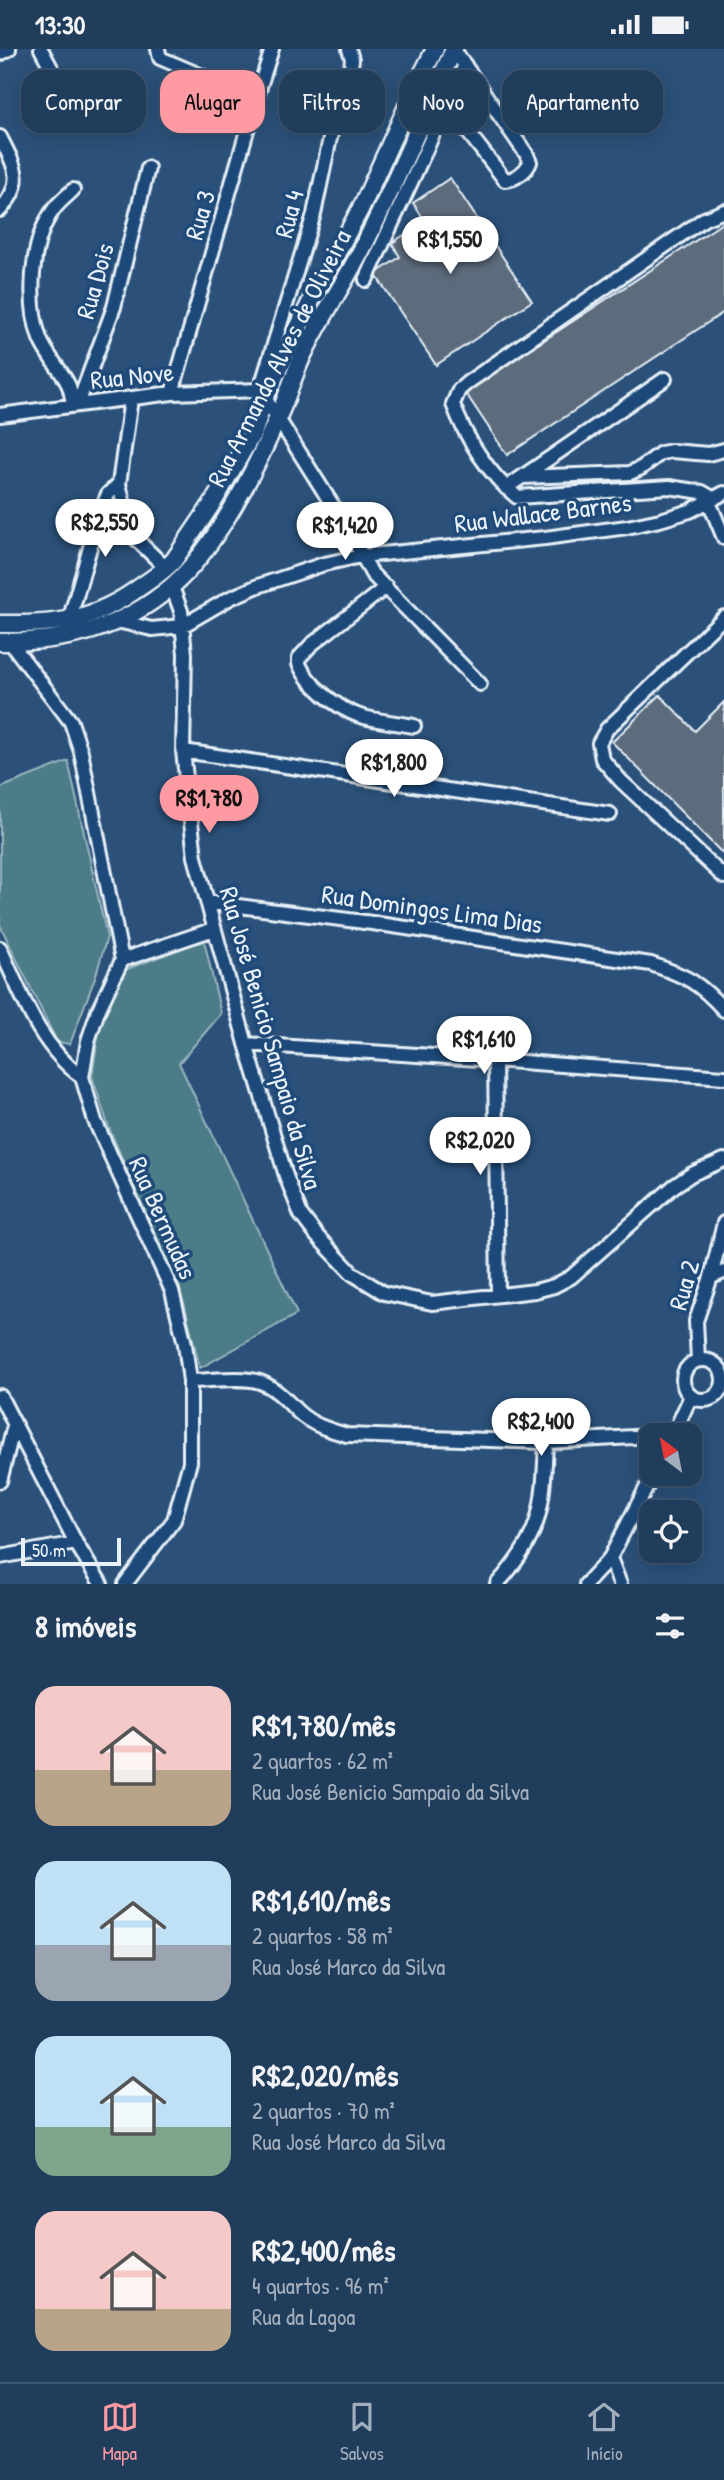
<!DOCTYPE html>
<html lang="pt">
<head>
<meta charset="utf-8">
<style>
  body { margin:0; font-family:"Patrick Hand",sans-serif; background:#2d4865; color:#f1f3f6; height:100vh; display:flex; flex-direction:column; font-size:26px; white-space:nowrap }
  * { box-sizing:border-box; margin:0 }
  p { font-size:23px; color:#a2aebb }
  .icon { flex:none; width:38px; height:38px; fill:none; stroke:currentColor; stroke-width:2; stroke-linecap:round; stroke-linejoin:round }
  .map { position:relative; height:1535px; overflow:hidden }
  .sheet { display:flex; flex-direction:column; background:#203d5c; flex:1 }
  .sheet>* { flex:none }
  .top-card { position:absolute; left:21px; top:21px; width:682px; height:63px; display:flex; gap:14px }
  .needle { width:46px; rotate:328deg }
  .buttons { position:absolute; left:639px; top:1374px; display:grid; gap:14px }
  .buttons a { display:grid; place-items:center; width:63px; height:63px; border-radius:14px; background:#203d5c; box-shadow:0 4px 18px #0003,0 0 0 2px #3d5672; font-size:35px }
  .scale { position:absolute; left:21px; bottom:18px; width:100px; box-sizing:border-box; padding-left:7px; border:4px solid #e8f1f8; border-top:0; font-size:19px; line-height:24px; white-space:nowrap; color:#e8f1f8; -webkit-text-stroke:5px #1f4a7a; paint-order:stroke }
  .price { position:absolute; translate:-50% -60px; padding:0 16px; border-radius:24px; background:#fff; color:#222; font-size:23px; line-height:46px; filter:drop-shadow(0 2px 4px #0008) }
  .price::after { content:''; position:absolute; left:50%; top:42px; width:21px; height:16px; margin-left:-10px; background:inherit; clip-path:polygon(0 0,100% 0,50% 100%) }
  .price.current { background:#ff9aa2; color:#111 }
  ul { padding:0; list-style:none }
  li { display:flex; align-items:center; gap:21px; height:175px; padding:0 35px }
  li span { display:grid; place-items:center; flex:none; width:196px; height:140px; border-radius:21px; color:#555 }
  li>.icon { margin-inline-start:auto }
  span .icon { width:84px; height:84px; fill:#fffc; stroke-width:1 }
  li b { font-size:30px }
  h2 { display:flex; justify-content:space-between; align-items:center; height:84px; padding:0 35px; font-size:30px }
  .tag { padding:0 24px; border-radius:21px; background:#203d5c; box-shadow:0 4px 18px #0003,0 0 0 2px #3d5672; font-size:24px; line-height:63px }
  .tag.current { background:#ff9aa2; color:#111 }
  .status { display:flex; justify-content:space-between; align-items:center; height:49px; padding:0 35px; background:#203d5c; direction:ltr }
  .status svg { height:19px; fill:currentColor }
  .tabs { display:flex; justify-content:space-around; align-items:center; height:98px; border-top:2px solid #3d5672; background:#203d5c; font-size:19px; color:#a2aebb }
  .tabs a { display:grid; justify-items:center; gap:4px }
  .tabs .current { color:#ff9aa2 }
  .map>svg:first-child { display:block }
</style>
</head>
<body>
<div class="status"><b>13:30</b><svg viewBox="0 0 49 12"><path d="M0 12V9h3v3zM5 12V6h3v6zM10 12V3h3v9zM15 12V0h3v12zM26 1h20v11H26zM47 4h2v5h-2z"/></svg></div>
<div class="map">
<svg width="724" height="1535" viewBox="0 0 724 1535">
  <rect width="100%" height="100%" fill="#2b517a"/>
  <filter id="ink" filterUnits="userSpaceOnUse"><feTurbulence type="fractalNoise" baseFrequency=".0143" numOctaves="2"/><feDisplacementMap in="SourceGraphic" scale="14" xChannelSelector="R" yChannelSelector="G"/><feConvolveMatrix kernelMatrix="1 2 1 2 8 2 1 2 1" color-interpolation-filters="sRGB"/></filter>
  <g filter="url(#ink)">
    <!-- green -->
    <path fill="#4c7c87" stroke="#9ab6c0" stroke-width="2" d="M68,712L107,888L96,926L70,995L57,993L0,876V739Z
      M204,891L221,965L179,1014L297,1265L200,1319L184,1254L109,1079L92,1027L99,982L116,935L127,920Z"/>
    <!-- building -->
    <path fill="#5d6c7c" stroke="#e8f1f8" stroke-width="2" d="M450,129L532,252L436,316L375,225L400,208L392,194L425,172L413,154Z
      M724,173V263L507,406L465,343Z
      M660,646L695,682L724,653V806L612,693Z"/>
    <g fill="none" stroke-linecap="round" stroke-linejoin="round">
      <defs>
        <path id="minor" d="M41,0L61,37
          M158,0L160,9L256,50
          M0,5L9,0
          M447,56L505,131C514,131 527,122 530,113L527,106L454,1
          M0,88C15,118 26,133 0,161
          M366,231L465,16
          M260,341L314,165L333,75L350,26L352,10L349,0
          M172,344L256,50L272,0
          M131,350L119,435L127,468L136,490L166,519
          M78,355L114,258L148,119
          M73,356C72,350 71,341 68,335C60,319 47,307 40,290C27,253 30,192 54,160C59,153 67,147 73,141
          M0,366L172,344L260,341L350,484L372,525L480,635
          M522,428L630,424L641,419L661,404L672,402L708,405L724,401
          M506,439L665,330
          M714,450L702,443L669,438L517,448C489,426 465,388 453,355L459,341L467,334L704,170L724,162
          M709,453L724,489
          M172,538L181,562L185,605L183,702L195,808L246,995L286,1127L301,1166L317,1187L353,1225L384,1244L432,1254L535,1242L554,1237L571,1228L674,1137L692,1125L724,1111
          M386,538L311,596L299,609V615C308,636 338,660 360,667C377,672 397,674 414,677
          M724,568L607,680L599,694L602,710L621,732L724,828
          M69,572L99,467L108,445L119,435
          M117,572L152,580L182,577L230,549L258,537L324,515L361,507L545,489L627,478L660,471L690,462L724,444
          M10,593L71,673L81,703L122,911
          M183,702L610,765
          M207,853L372,874L651,915C686,927 699,933 724,961
          M0,899C22,946 39,997 82,1028
          M246,995L495,1011L724,1028
          M495,1011L498,1245
          M711,1228L724,1223
          M683 1331a20 20 0 1 1 40 0a20 20 0 1 1-40 0Z
          M698,1311L696,1272L711,1228L724,1174
          M190,1332C210,1332 242,1327 260,1333C276,1339 287,1352 298,1363C312,1376 329,1381 347,1386L546,1393L651,1387
          M0,1347L76,1494L101,1535
          M673,1386L691,1347
          M0,1432L14,1377
          M0,1508L76,1494
          M610,1509L620,1535
          M125,1535L174,1471L190,1413V1332L185,1295L172,1242L95,1072L82,1028L88,992L98,962L122,911L214,880
          M497,1535C543,1485 543,1457 546,1393
          M586,1535L610,1509L654,1424"/>
        <path id="major" d="M0,575C55,576 94,572 140,538C152,530 164,522 174,511L214,452L254,382L265,348L312,250L363,155L418,33L435,0
          M0,593C65,593 121,581 172,537C215,500 256,420 278,368C288,347 294,324 304,304C321,269 343,236 361,202C395,137 423,67 454,0"/>
      </defs>
      <!-- minor casing -->
      <use href="#minor" stroke="#e8f1f8" stroke-width="18"/>
      <!-- major casing -->
      <use href="#major" stroke="#e8f1f8" stroke-width="21"/>
      <!-- minor -->
      <use href="#minor" stroke="#1f4a7a" stroke-width="12"/>
      <!-- major -->
      <use href="#major" stroke="#1f4a7a" stroke-width="16"/>
    </g>
  </g>
  <g text-anchor="middle" stroke-width="7" stroke-linejoin="round" paint-order="stroke">
    <!-- street labels -->
    <g font-size="26" fill="#e8f1f8" stroke="#1f4a7a">
      <text transform="translate(289 165) rotate(-75)" y="9">Rua 4</text>
      <text transform="translate(200 166) rotate(-74)" y="9">Rua 3</text>
      <text transform="translate(95 232) rotate(-74)" y="9">Rua Dois</text>
      <text transform="translate(279 309) rotate(-63)" y="9">Rua Armando Alves de Oliveira</text>
      <text transform="translate(132 327) rotate(-6)" y="9">Rua Nove</text>
      <text transform="translate(543 464) rotate(-7)" y="9">Rua Wallace Barnes</text>
      <text transform="translate(432 860) rotate(8)" y="9">Rua Domingos Lima Dias</text>
      <text transform="translate(271 989) rotate(74)" y="9">Rua José Benicio Sampaio da Silva</text>
      <text transform="translate(163 1169) rotate(66)" y="9">Rua Bermudas</text>
      <text transform="translate(684 1236) rotate(-74)" y="9">Rua 2</text>
    </g>
  </g>
</svg>
<div class="buttons">
<a><svg class="needle" viewBox="-14 -14 28 28"><path d="M0-13l5 13h-10z" fill="#e53935"/><path d="M0 13l5-13h-10z" fill="#a2aebb"/></svg></a>
<a><svg class="icon" aria-label="locate" viewBox="0 0 24 24"><circle cx="12" cy="12" r="6"/><path d="M12 2v4M12 18v4M2 12h4M18 12h4"/></svg></a>
</div>
<div class="scale">50 m</div>
<b class="price" style="left:450px;top:227px">R$1,550</b>
<b class="price" style="left:105px;top:510px">R$2,550</b>
<b class="price" style="left:345px;top:513px">R$1,420</b>
<b class="price" style="left:394px;top:750px">R$1,800</b>
<b class="price current" style="left:209px;top:786px">R$1,780</b>
<b class="price" style="left:484px;top:1027px">R$1,610</b>
<b class="price" style="left:480px;top:1128px">R$2,020</b>
<b class="price" style="left:541px;top:1409px">R$2,400</b>
<div class="top-card">
<a class="tag">Comprar</a>
<a class="tag current">Alugar</a>
<a class="tag">Filtros</a>
<a class="tag">Novo</a>
<a class="tag">Apartamento</a>
</div>
</div>
<section class="sheet">
<h2>8 imóveis<svg class="icon" aria-label="filters" viewBox="0 0 24 24"><path d="M4 7h16M4 17h16"/><circle cx="9" cy="7" r="2"/><circle cx="15" cy="17" r="2"/></svg></h2>
<ul>
<li><span style="background:linear-gradient(#f6c9c9 60%,#b9a48a 0)"><svg class="icon" aria-label="home" viewBox="0 0 24 24"><path d="M3 11l9-7 9 7M6 9v11h12V9"/></svg></span><div><b>R$1,780/mês</b><p>2 quartos · 62 m²</p><p>Rua José Benicio Sampaio da Silva</p></div></li>
<li><span style="background:linear-gradient(#bfe0f5 60%,#9aa5b1 0)"><svg class="icon" aria-label="home" viewBox="0 0 24 24"><path d="M3 11l9-7 9 7M6 9v11h12V9"/></svg></span><div><b>R$1,610/mês</b><p>2 quartos · 58 m²</p><p>Rua José Marco da Silva</p></div></li>
<li><span style="background:linear-gradient(#bfe0f5 65%,#7fa58c 0)"><svg class="icon" aria-label="home" viewBox="0 0 24 24"><path d="M3 11l9-7 9 7M6 9v11h12V9"/></svg></span><div><b>R$2,020/mês</b><p>2 quartos · 70 m²</p><p>Rua José Marco da Silva</p></div></li>
<li><span style="background:linear-gradient(#f6c9c9 70%,#b9a48a 0)"><svg class="icon" aria-label="home" viewBox="0 0 24 24"><path d="M3 11l9-7 9 7M6 9v11h12V9"/></svg></span><div><b>R$2,400/mês</b><p>4 quartos · 96 m²</p><p>Rua da Lagoa</p></div></li>
</ul>
</section>
<nav class="tabs">
<a class="current"><svg class="icon" aria-label="map" viewBox="0 0 24 24"><path d="M3 6l6-2 6 2 6-2v14l-6 2-6-2-6 2zM9 4v14M15 6v14"/></svg>Mapa</a>
<a><svg class="icon" aria-label="saved" viewBox="0 0 24 24"><path d="M7 4h10v16l-5-4-5 4z"/></svg>Salvos</a>
<a><svg class="icon" aria-label="home" viewBox="0 0 24 24"><path d="M3 11l9-7 9 7M6 9v11h12V9"/></svg>Início</a>
</nav>
</body>
</html>
